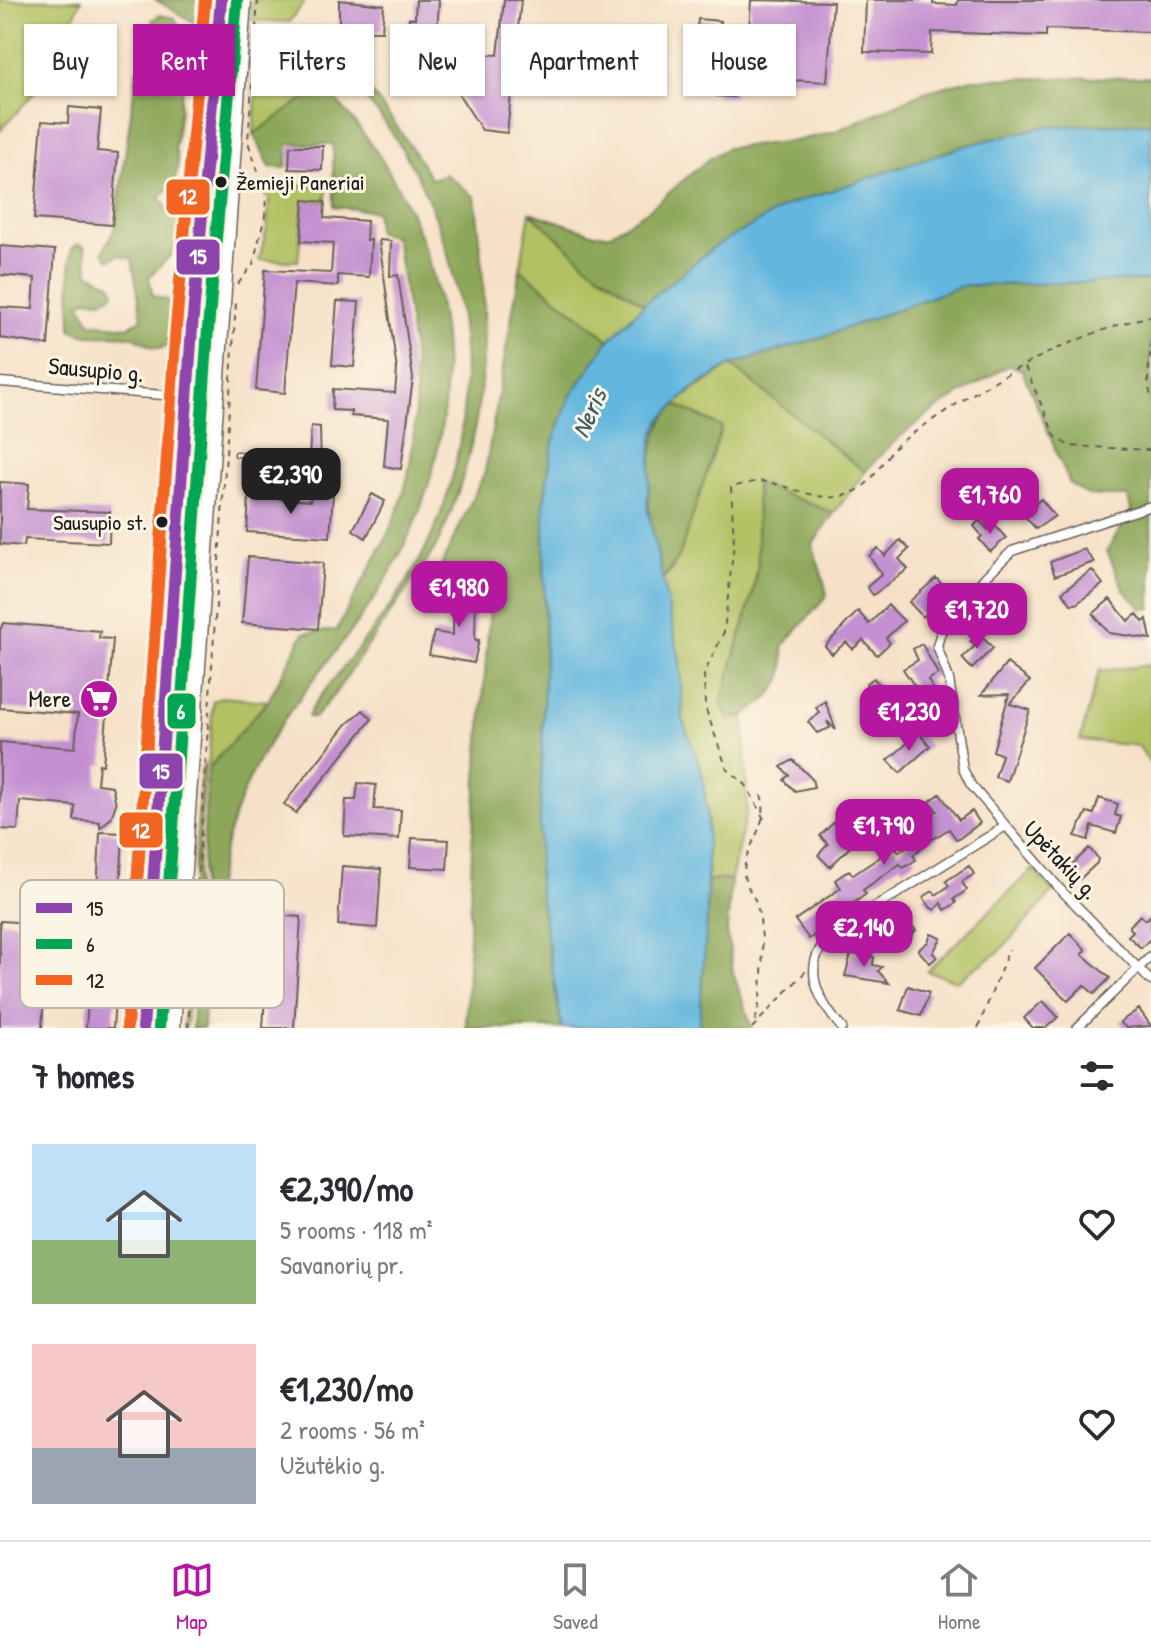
<!DOCTYPE html>
<html lang="en">
<head>
<meta charset="utf-8">
<style>
  body { margin:0; font-family:"Patrick Hand",sans-serif; background:#f2f2f3; color:#2b2b33; height:100vh; display:flex; flex-direction:column; font-size:30px; white-space:nowrap }
  * { box-sizing:border-box; margin:0 }
  p { font-size:26px; color:#7c7c81 }
  .icon { flex:none; width:44px; height:44px; fill:none; stroke:currentColor; stroke-width:2; stroke-linecap:round; stroke-linejoin:round }
  .map { position:relative; height:1028px; overflow:hidden }
  .drawer { display:flex; flex-direction:column; background:#fff; flex:1 }
  .drawer>* { flex:none }
  .top-card { position:absolute; left:24px; top:24px; width:1104px; height:72px; display:flex; gap:16px }
  .price { position:absolute; translate:-50% -68px; padding:0 18px; border-radius:16px; background:#b5179e; color:#fff; font-size:26px; line-height:52px; filter:drop-shadow(0 2px 4px #0008) }
  .price::after { content:''; position:absolute; left:50%; top:48px; width:24px; height:18px; margin-left:-12px; background:inherit; clip-path:polygon(0 0,100% 0,50% 100%) }
  .price.active { background:#222; color:#fff }
  ul { padding:0; list-style:none }
  li { display:flex; align-items:center; gap:24px; height:200px; padding:0 32px }
  li span { display:grid; place-items:center; flex:none; width:224px; height:160px; border-radius:0px; color:#555 }
  li>.icon { margin-inline-start:auto }
  span .icon { width:96px; height:96px; fill:#fffc; stroke-width:1 }
  li b { font-size:34px }
  h2 { display:flex; justify-content:space-between; align-items:center; height:96px; padding:0 32px; font-size:34px }
  .chip { padding:0 28px; border-radius:0px; background:#fff; box-shadow:0 2px 6px #0004; font-size:28px; line-height:72px }
  .chip.active { background:#b5179e; color:#fff }
  .dock { display:flex; justify-content:space-around; align-items:center; height:112px; border-top:2px solid #e1e1e2; background:#fff; font-size:22px; color:#7c7c81 }
  .dock a { display:grid; justify-items:center; gap:4px }
  .dock .active { color:#b5179e }
  .map>svg:first-child { display:block }
</style>
</head>
<body>
<div class="map">
<svg width="1151" height="1028" viewBox="0 0 1151 1028">
  <rect width="100%" height="100%" fill="#fcf5e5"/>
  <filter id="ink" filterUnits="userSpaceOnUse"><feTurbulence type="fractalNoise" baseFrequency=".0125" numOctaves="2"/><feDisplacementMap in="SourceGraphic" scale="16" xChannelSelector="R" yChannelSelector="G"/><feConvolveMatrix kernelMatrix="1 2 1 2 8 2 1 2 1" color-interpolation-filters="sRGB"/></filter>
  <filter id="wash" filterUnits="userSpaceOnUse"><feTurbulence type="fractalNoise" baseFrequency=".006" numOctaves="4" result="noise"/><feDisplacementMap in="SourceGraphic" scale="32" xChannelSelector="R" yChannelSelector="G"/><feGaussianBlur stdDeviation="1.8" result="paint"/><feColorMatrix in="noise" values="0 0 0 0 0 0 0 0 0 0 0 0 0 0 0 0 0 1.4 0 .05"/><feComposite in="paint" operator="in"/></filter>
  <g filter="url(#wash)">
    <rect width="100%" height="100%" fill="#f6e1c8"/>
    <!-- green -->
    <path fill="#b2c164" stroke="#676e40" stroke-width="2" d="M0,0H81L50,75L0,131Z
      M252,0H306L289,22L251,20Z
      M228,22L231,23L208,376L204,379L212,220Z
      M259,40L322,86L254,134Z
      M270,183L324,186L327,190L325,202L304,201L298,261L259,260L267,228Z
      M530,212L587,264L644,304L609,340L520,269Z
      M731,365L865,472L834,513L756,484L758,564L753,592L721,704L730,719L744,717L747,810L731,880H708L702,772L683,721L680,662L661,582L672,570L722,428L674,404Z
      M196,411L201,415L191,547L194,589L166,1028H150Z
      M1151,665V766L1139,746L1080,740L1099,671Z
      M222,697L268,701L208,769L213,701Z
      M205,761L186,1028H183L201,772Z
      M1033,869L1053,892L999,952L956,981L927,971Z"/>
    <!-- forest -->
    <path fill="#8da75a" stroke="#54623b" stroke-width="2" d="M156,0H203L209,5L211,32Z
      M160,15L175,18C193,48 178,113 175,148C182,170 176,182 160,197L169,211L181,218L177,249L149,277L153,296L168,300L174,307L170,345C151,355 148,339 129,336C110,333 88,340 71,329L70,259L72,248L79,244L85,247L89,273L112,285L114,293L104,300L88,299L80,304L91,323L129,327L142,318L132,259L119,255L109,260L103,252L115,228L137,70L150,54L164,48L165,35L152,20Z
      M317,40C349,52 412,147 431,179L446,174L475,197C491,314 490,429 440,538C433,555 420,570 410,585C385,622 359,658 334,695L314,718L308,717L313,706C353,653 404,598 431,537C493,402 467,228 376,111C357,88 334,66 315,44Z
      M1151,77V123L1042,127L964,146L788,205L714,247L644,304L587,265L530,212L595,234H610L650,209L706,161L727,148L795,141L834,132L921,93L972,79Z
      M322,86C454,219 485,405 392,569C351,643 285,702 249,780C212,859 208,942 203,1028H192L208,769L268,701L304,633L337,630C360,581 395,534 407,480C425,395 410,320 395,237L377,232L376,211L334,207L333,144H288L286,168L270,167L254,134Z
      M520,269L609,340L570,397L553,442L544,502L546,933L562,1028H466L472,846L492,580L440,568L485,472Z
      M1151,280V608L1142,609L1124,590L1107,551L1131,510L1128,497L1088,495L1070,484L1022,370L1010,365C954,397 908,422 865,472L731,365L819,338L961,286Z
      M674,404L722,427L680,554L661,582C650,522 633,456 674,404Z
      M756,483L834,513L813,544C816,563 825,577 827,596L783,646C783,653 785,665 783,673C778,694 750,716 730,719L721,704L753,592L758,564Z
      M708,880H731L727,931L733,973L752,1028H699Z"/>
    <!-- water -->
    <path fill="#63b7df" stroke="#406a7e" stroke-width="2" d="M1151,123V280L961,286L819,338L731,365L692,389L661,420L653,437L647,505L680,662L683,721L702,772L707,813V920L699,1028H562L538,883L545,646L544,502L553,442L570,397L609,340L644,304L714,247L788,205L964,146L1042,127Z"/>
    <g id="blocks">
      <!-- building -->
      <path fill="#c490d1" d="M339,0L384,5L382,31L339,30Z
        M416,0H439L436,57L408,56L409,18H415Z
        M504,0H521L507,133L482,130L456,90L460,53L498,55Z
        M751,0L833,2L827,82L774,79V86L735,84L734,97L716,96V84L692,82L698,19L721,21L720,27L749,29Z
        M866,0H933V4L957,5L958,0H1151V32L1046,29V36L932,32L931,54L864,52Z
        M69,107L101,110L97,151L118,153L112,225L34,219L42,121L68,123Z
        M290,146H323L322,170L289,169Z
        M304,200L325,202L324,218L367,221L366,240H371L369,277L338,275V286L294,283L285,393L256,390L265,270L331,273L333,243L301,241Z
        M379,240L391,241L390,276L398,275L413,378L401,469L384,466L388,419L351,416V411L332,410L333,389L395,393L397,370Z
        M0,246L55,250L48,345L0,338V307L33,309L35,278L0,275Z
        M337,301L359,302L354,367L332,365Z
        M311,426L320,427L321,472L308,471Z
        M250,460L284,463L283,474L249,471Z
        M0,482L29,484L27,509L110,512L109,543L25,539L24,546L0,544Z
        M311,493L333,494L330,537L247,532L249,496L310,501Z
        M372,494L385,501L366,538L353,530Z
        M1041,499L1055,516L1036,529L1023,514Z
        M979,520L988,530L995,525L1006,538L990,552L979,539L982,536L974,526Z
        M900,540L909,549L899,559L908,569L873,595L867,587L882,574L869,556L878,548L885,556Z
        M1084,549L1094,562L1055,576L1050,562Z
        M248,557L323,563L318,629L242,623Z
        M1092,570L1103,584L1076,604H1071L1062,592Z
        M936,578L958,600L949,611L946,608L935,617L929,611L923,617L909,602Z
        M454,586H476L475,640H479L474,663L429,655L434,632L453,635Z
        M1110,599L1128,621L1137,614L1143,622L1147,619L1151,639L1109,633L1093,614Z
        M888,605L904,621L886,638L890,643L877,655L863,640L853,649L846,642L832,654L825,646L858,611L869,624Z
        M3,623L100,631L99,638L113,639L103,765L99,764L97,784L112,786L116,804L111,818L100,828V822L74,820L75,806L20,801L18,830L0,829V742L75,748L78,714L0,708V630Z
        M978,633L993,648L972,669L962,658L975,646L970,642Z
        M922,644L938,674L928,680L934,690L922,697L903,669L918,660L913,649Z
        M1007,663L1030,681L1010,704L1030,710L1007,781L995,777L1002,755L993,751L1009,694L981,695Z
        M874,678L885,695L895,688L904,701L895,708L890,701L874,709L872,705L877,701L866,683Z
        M825,701L836,730L827,721L830,728L817,733L808,722L820,713L816,708Z
        M363,710L372,719L296,813L284,804L347,724Z
        M919,733L930,746L900,773L888,760Z
        M793,760L812,779L814,787L795,791L784,780L789,775L781,767Z
        M358,783L376,785L374,809L401,810L399,839L344,836L346,800H356Z
        M940,794L959,820L972,811L980,823L957,840L949,829L928,842L913,855L916,860L903,868L900,864L863,890L866,894L846,909L848,912L809,939L795,920L841,888L835,880L849,870L853,875L895,847L899,852L914,841L911,836L918,831L915,825L937,811L930,801Z
        M1099,798L1118,804L1115,815L1121,817L1116,833L1092,826L1088,840L1075,836L1087,812L1094,814Z
        M834,822L851,837L846,842L851,846L830,867L818,855L828,844L820,836Z
        M100,832L123,833L118,933L95,932Z
        M412,838L449,840L447,869L410,867Z
        M1089,848L1098,858L1097,863L1080,879L1069,868Z
        M342,866L381,869L377,928L338,925Z
        M969,866L974,874L962,882L967,890L954,899L956,903L945,910L941,903L935,910L931,908L923,897L933,891L936,895L949,886L946,881Z
        M898,914L916,930L899,948L889,939L883,945L874,937Z
        M270,915L301,917L294,1028H263Z
        M1140,915L1146,920L1151,915V938L1141,948L1128,936L1133,931L1129,927Z
        M0,921L49,924L42,1028H0Z
        M1070,933L1086,950L1082,954L1110,978L1094,994L1084,985L1068,1001L1035,968Z
        M931,934L941,938L933,953L937,957L930,963L918,950L928,942Z
        M851,954L874,957L873,965L882,967L878,971L889,983L845,976Z
        M91,956L118,958L113,1028H86Z
        M908,986L929,993L921,1016L900,1010Z
        M1043,1001L1058,1017L1046,1028H1033L1024,1018Z
        M1139,1009L1151,1026L1126,1028L1120,1022Z"/>
    </g>
  </g>
  <g filter="url(#ink)">
    <use href="#blocks" fill-opacity="0" stroke="#686158" stroke-width="2"/>
    <g fill="none" stroke-linecap="round" stroke-linejoin="round">
      <defs>
        <path id="lane" d="M237,454L287,458L290,460L288,490"/>
        <path id="street" d="M0,382L188,397
          M1151,506L1012,551L985,577L941,632L937,646L949,679L963,769L971,785L1060,889L1151,981
          M842,1028C815,997 799,962 835,932L1004,827
          M1077,1028L1151,956"/>
        <path id="highway" d="M143,1028L192,328L221,0
          M173,1028L244,0"/>
      </defs>
      <!-- lane casing -->
      <use href="#lane" stroke="#686158" stroke-width="7"/>
      <!-- street casing -->
      <use href="#street" stroke="#686158" stroke-width="11"/>
      <!-- highway casing -->
      <use href="#highway" stroke="#686158" stroke-width="17"/>
      <!-- path -->
      <path stroke="#686158" stroke-width="2" stroke-dasharray="6 6" stroke-linecap="butt" d="M238,284L253,264L265,216L266,195L248,142L258,0
        M1151,341L1148,379L1151,400
        M1025,367L1055,436L1069,446L1151,450
        M764,819L746,785L727,769L705,707L704,674L724,632L734,543L731,487C742,485 756,480 767,482C798,488 830,509 861,488C877,477 885,454 901,442C974,389 1064,336 1151,316
        M755,1021C764,995 765,932 757,906C754,893 743,885 744,871C746,843 771,824 761,795
        M123,1028L140,828
        M188,1028L236,303
        M752,1028L806,971
        M978,1028L1009,949"/>
      <!-- lane -->
      <use href="#lane" stroke="#fff" stroke-width="4"/>
      <!-- street -->
      <use href="#street" stroke="#fff" stroke-width="8"/>
      <!-- highway -->
      <use href="#highway" stroke="#fff" stroke-width="14"/>
      <defs>
        <path id="bus-1" d="M143,1028L192,328L221,0"/>
        <path id="bus-2" d="M159,1028L208,329L237,1"/>
        <path id="bus-3" d="M127,1027L176,327L205,0"/>
      </defs>
      <!-- bus-1 casing -->
      <use href="#bus-1" stroke="#fcf5e5" stroke-width="18"/>
      <!-- bus-2 casing -->
      <use href="#bus-2" stroke="#fcf5e5" stroke-width="18"/>
      <!-- bus-3 casing -->
      <use href="#bus-3" stroke="#fcf5e5" stroke-width="18"/>
      <!-- bus-1 -->
      <use href="#bus-1" stroke="#8e44ad" stroke-width="12"/>
      <!-- bus-2 -->
      <use href="#bus-2" stroke="#00a651" stroke-width="12"/>
      <!-- bus-3 -->
      <use href="#bus-3" stroke="#f26522" stroke-width="12"/>
    </g>
  </g>
  <!-- icons -->
  <defs>
    <symbol id="supermarket-disc" viewBox="-11 -11 22 22"><circle r="9.5" fill="#b5179e" stroke="#fcf5e5"/><path d="M-6-5.5h2.5l.6 2H6L4.5 2H-2.5L-4.4-4H-6ZM-1.5 3.2a1.3 1.3 0 1 0 .1 0ZM3 3.2a1.3 1.3 0 1 0 .1 0Z" fill="#fff"/></symbol>
  </defs>
  <g fill-rule="evenodd">
    <use href="#supermarket-disc" x="77" y="677" width="44" height="44"/>
  </g>
  <!-- markers -->
  <g fill="#1c1c1c" stroke="#fcf5e5" stroke-width="3">
    <circle cx="221" cy="182" r="7"/>
    <circle cx="162" cy="522" r="7"/>
  </g>
  <g text-anchor="middle" stroke-width="6" stroke-linejoin="round" paint-order="stroke">
    <!-- bus labels -->
    <g font-size="22" fill="#1c1c1c" stroke="#fcf5e5" text-anchor="start">
      <text x="236" y="190">Žemieji Paneriai</text>
      <text x="147" y="530" text-anchor="end">Sausupio st.</text>
    </g>
    <!-- street labels -->
    <g font-size="24" fill="#1c1c1c" stroke="#fcf5e5">
      <text transform="translate(96 370) rotate(5)" y="8">Sausupio g.</text>
      <text transform="translate(1061 860) rotate(47)" y="8">Upėtakių g.</text>
    </g>
    <!-- poi labels -->
    <g font-size="24" fill="#1c1c1c" stroke="#fcf5e5" text-anchor="end">
      <text x="71" y="707">Mere</text>
    </g>
    <!-- water labels -->
    <g font-size="26" font-style="italic" fill="#385a6a" stroke="#fcf5e5">
      <text transform="translate(589 413) rotate(-66)" y="9">Neris</text>
    </g>
  </g>
  <!-- legend -->
  <rect x="20" y="880" width="264" height="128" rx="12" fill="#fcf5e5" stroke="#b9b4a9" stroke-width="2"/>
  <rect x="36" y="903" width="36" height="10" fill="#8e44ad"/>
  <rect x="36" y="939" width="36" height="10" fill="#00a651"/>
  <rect x="36" y="975" width="36" height="10" fill="#f26522"/>
  <g font-size="22" fill="#1c1c1c">
    <text x="86" y="916">15</text>
    <text x="86" y="952">6</text>
    <text x="86" y="988">12</text>
  </g>
  <g stroke="#fcf5e5" stroke-width="3">
    <rect x="165" y="178" width="46" height="38" rx="8" fill="#f26522"/>
    <rect x="175" y="238" width="46" height="38" rx="8" fill="#8e44ad"/>
    <rect x="166" y="692" width="31" height="38" rx="8" fill="#00a651"/>
    <rect x="138" y="752" width="46" height="38" rx="8" fill="#8e44ad"/>
    <rect x="118" y="811" width="46" height="38" rx="8" fill="#f26522"/>
  </g>
  <g font-size="22" text-anchor="middle" font-weight="bold" fill="#fff">
    <text x="188" y="204">12</text>
    <text x="198" y="264">15</text>
    <text x="181" y="719">6</text>
    <text x="161" y="779">15</text>
    <text x="141" y="838">12</text>
  </g>
</svg>
<b class="price active" style="left:291px;top:516px">€2,390</b>
<b class="price" style="left:990px;top:536px">€1,760</b>
<b class="price" style="left:459px;top:629px">€1,980</b>
<b class="price" style="left:977px;top:651px">€1,720</b>
<b class="price" style="left:909px;top:753px">€1,230</b>
<b class="price" style="left:884px;top:867px">€1,790</b>
<b class="price" style="left:864px;top:969px">€2,140</b>
<div class="top-card">
<a class="chip">Buy</a>
<a class="chip active">Rent</a>
<a class="chip">Filters</a>
<a class="chip">New</a>
<a class="chip">Apartment</a>
<a class="chip">House</a>
</div>
</div>
<section class="drawer">
<h2>7 homes<svg class="icon" aria-label="filters" viewBox="0 0 24 24"><path d="M4 7h16M4 17h16"/><circle cx="9" cy="7" r="2"/><circle cx="15" cy="17" r="2"/></svg></h2>
<ul>
<li><span style="background:linear-gradient(#bfe0f5 60%,#8fb573 0)"><svg class="icon" aria-label="home" viewBox="0 0 24 24"><path d="M3 11l9-7 9 7M6 9v11h12V9"/></svg></span><div><b>€2,390/mo</b><p>5 rooms · 118 m²</p><p>Savanorių pr.</p></div><svg class="icon" aria-label="heart" viewBox="0 0 24 24"><path d="M12 20l-8-8c-3-5 5-10 8-4 3-6 11-1 8 4z"/></svg></li>
<li><span style="background:linear-gradient(#f6c9c9 65%,#9aa5b1 0)"><svg class="icon" aria-label="home" viewBox="0 0 24 24"><path d="M3 11l9-7 9 7M6 9v11h12V9"/></svg></span><div><b>€1,230/mo</b><p>2 rooms · 56 m²</p><p>Užutėkio g.</p></div><svg class="icon" aria-label="heart" viewBox="0 0 24 24"><path d="M12 20l-8-8c-3-5 5-10 8-4 3-6 11-1 8 4z"/></svg></li>
</ul>
</section>
<nav class="dock">
<a class="active"><svg class="icon" aria-label="map" viewBox="0 0 24 24"><path d="M3 6l6-2 6 2 6-2v14l-6 2-6-2-6 2zM9 4v14M15 6v14"/></svg>Map</a>
<a><svg class="icon" aria-label="saved" viewBox="0 0 24 24"><path d="M7 4h10v16l-5-4-5 4z"/></svg>Saved</a>
<a><svg class="icon" aria-label="home" viewBox="0 0 24 24"><path d="M3 11l9-7 9 7M6 9v11h12V9"/></svg>Home</a>
</nav>
</body>
</html>
